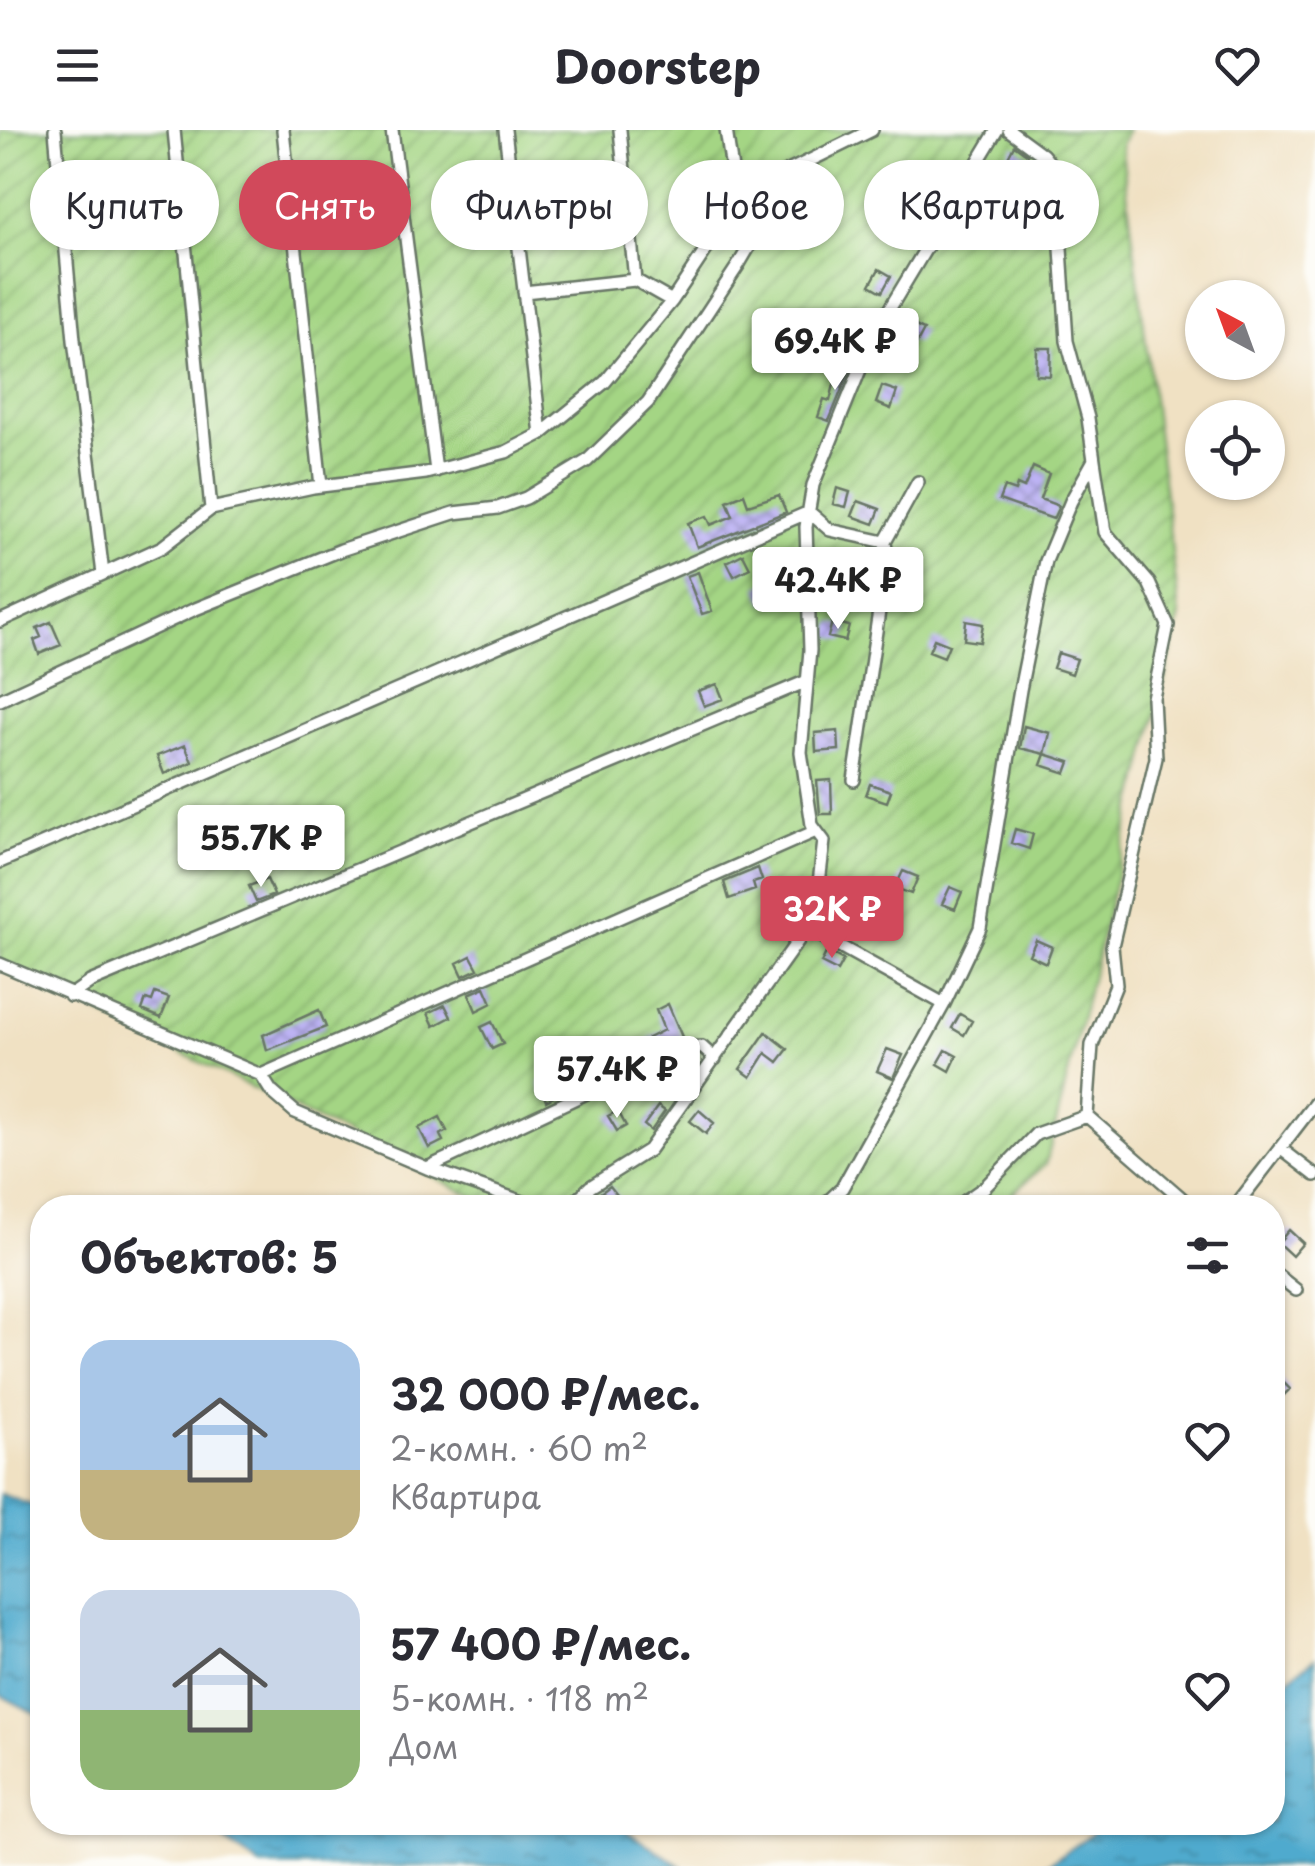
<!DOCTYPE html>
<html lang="ru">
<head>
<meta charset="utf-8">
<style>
  body { margin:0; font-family:"Playpen Sans",sans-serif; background:#f2f2f3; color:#2b2b33; height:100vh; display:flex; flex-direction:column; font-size:38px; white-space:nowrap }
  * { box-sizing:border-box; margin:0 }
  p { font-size:32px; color:#7c7c81 }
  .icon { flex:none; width:55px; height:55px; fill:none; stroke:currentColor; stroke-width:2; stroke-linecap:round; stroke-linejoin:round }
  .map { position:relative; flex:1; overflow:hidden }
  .sheet { position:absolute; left:30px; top:1065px; width:1255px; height:640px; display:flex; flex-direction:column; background:#fff; border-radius:40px; box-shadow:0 2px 8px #0004 }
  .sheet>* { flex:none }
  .top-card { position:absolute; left:30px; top:30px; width:1255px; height:90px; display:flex; gap:20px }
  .needle { width:65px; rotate:319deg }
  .buttons { position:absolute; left:1185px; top:150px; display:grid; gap:20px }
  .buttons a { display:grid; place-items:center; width:100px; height:100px; border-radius:50%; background:#fff; box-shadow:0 2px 8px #0004; font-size:50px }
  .price { position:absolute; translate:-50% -85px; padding:0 22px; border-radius:10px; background:#fff; color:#222; font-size:32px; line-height:65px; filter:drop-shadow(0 2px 5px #0008) }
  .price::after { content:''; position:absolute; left:50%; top:60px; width:30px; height:22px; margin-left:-15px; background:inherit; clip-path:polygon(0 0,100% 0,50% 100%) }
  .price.selected { background:#d1495b; color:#fff }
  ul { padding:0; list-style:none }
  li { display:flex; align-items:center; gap:30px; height:250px; padding:0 50px }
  li span { display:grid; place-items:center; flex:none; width:280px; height:200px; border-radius:30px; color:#555 }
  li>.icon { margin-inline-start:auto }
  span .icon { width:120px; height:120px; fill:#fffc; stroke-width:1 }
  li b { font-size:42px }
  h2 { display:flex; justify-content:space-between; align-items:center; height:120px; padding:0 50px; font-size:42px }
  .chip { padding:0 35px; border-radius:45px; background:#fff; box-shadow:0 2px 8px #0004; font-size:35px; line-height:90px }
  .chip.selected { background:#d1495b; color:#fff }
  header { display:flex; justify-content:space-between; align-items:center; height:130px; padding:0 50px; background:#fff; font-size:45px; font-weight:700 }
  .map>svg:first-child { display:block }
</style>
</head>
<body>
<header><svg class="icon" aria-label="menu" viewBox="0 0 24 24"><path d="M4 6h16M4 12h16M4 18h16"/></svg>Doorstep<svg class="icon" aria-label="heart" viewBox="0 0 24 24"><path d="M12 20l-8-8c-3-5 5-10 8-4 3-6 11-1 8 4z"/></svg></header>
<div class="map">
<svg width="1315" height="1736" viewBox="0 0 1315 1736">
  <defs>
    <pattern id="garden-furrows" width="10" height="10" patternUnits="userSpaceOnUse" patternTransform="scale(2.5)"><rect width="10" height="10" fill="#a4d584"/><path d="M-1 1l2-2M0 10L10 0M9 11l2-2" fill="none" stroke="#85ae6d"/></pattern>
    <pattern id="water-ripples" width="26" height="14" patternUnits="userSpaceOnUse" patternTransform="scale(2.5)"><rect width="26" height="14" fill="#50aace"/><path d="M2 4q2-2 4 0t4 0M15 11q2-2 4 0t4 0" fill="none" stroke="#428ca8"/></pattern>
    <pattern id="building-cross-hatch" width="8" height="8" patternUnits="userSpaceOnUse" patternTransform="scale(2.5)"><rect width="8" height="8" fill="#bdb3f4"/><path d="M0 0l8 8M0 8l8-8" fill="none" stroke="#9993c6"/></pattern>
  </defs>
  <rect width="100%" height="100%" fill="#fdfcf7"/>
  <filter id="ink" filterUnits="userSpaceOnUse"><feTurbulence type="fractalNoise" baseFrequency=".01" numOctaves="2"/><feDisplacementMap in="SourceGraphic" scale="20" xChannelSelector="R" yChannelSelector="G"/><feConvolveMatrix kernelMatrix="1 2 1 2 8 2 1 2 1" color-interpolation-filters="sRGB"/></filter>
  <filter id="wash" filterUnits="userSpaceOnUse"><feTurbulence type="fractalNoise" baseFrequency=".0048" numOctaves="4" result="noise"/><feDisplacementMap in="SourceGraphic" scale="40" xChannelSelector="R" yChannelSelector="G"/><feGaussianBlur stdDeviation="2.25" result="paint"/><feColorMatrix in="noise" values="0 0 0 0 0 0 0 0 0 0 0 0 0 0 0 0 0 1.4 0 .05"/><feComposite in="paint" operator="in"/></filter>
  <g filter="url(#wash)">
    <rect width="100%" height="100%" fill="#f0e1c3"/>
    <!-- garden -->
    <path fill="url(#garden-furrows)" stroke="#62895c" stroke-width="2.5" d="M0,0H1128L1121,14L1180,485L1046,1034L997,1077H495L0,834Z"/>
    <!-- water -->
    <path fill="url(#water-ripples)" stroke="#387481" stroke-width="2.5" d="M0,1364L42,1379V1587L0,1565Z
      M1315,1528V1736H1045L1107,1693L1272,1692L1273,1561Z
      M200,1693H614L681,1736H261Z"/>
    <g id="blocks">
      <!-- building -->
      <path fill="url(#building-cross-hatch)" d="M1014,15L1028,25L1020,40L1005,33Z
        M879,139L891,146L882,162L870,155Z
        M907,192L924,200L917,213L901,205Z
        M1037,218H1051L1050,246L1036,245Z
        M839,234L851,237L829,291L818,287L824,269L830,271Z
        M882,256L897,261L891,279L876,273Z
        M1033,337L1049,344L1040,369L1059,376L1053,389L999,370L1004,357L1015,361L1017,355L1024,358Z
        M837,358L850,362L846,377L833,374Z
        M744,364L748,375L779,365L786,382L697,417L688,393L707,386L711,395L733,386L727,371Z
        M858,371L880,379L874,394L852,386Z
        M743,424L750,438L734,446L727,432Z
        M856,427L867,429L863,447L852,444Z
        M698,442L712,481L702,484L687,446Z
        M767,452L775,468L765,474L757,457Z
        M966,491L983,494L980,512L964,510Z
        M51,492L61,515L39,524L34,510L41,507L37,498Z
        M832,492L849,496L845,511L828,507Z
        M934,509L949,515L944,527L929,521Z
        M1058,523L1077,529L1072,544L1053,538Z
        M717,554L723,569L704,576L698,561Z
        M1024,596L1050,603L1045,624L1020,618Z
        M838,601L839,620L816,622L815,603Z
        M185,615L192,632L164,644L157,626Z
        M1045,624L1070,632L1066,643L1041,635Z
        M831,650L832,684H820L817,651Z
        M870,654L891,661L887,672L866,665Z
        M1015,699L1033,704L1029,719L1011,713Z
        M758,738L762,750L753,753L755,760L729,769L724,752Z
        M903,741L918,747L911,764L895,758Z
        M267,749L274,765L256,772L249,756Z
        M950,757L962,762L955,779L942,774Z
        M872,768L884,775L877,789L865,782Z
        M1036,810L1052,817L1046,833L1029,825Z
        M827,821L843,830L837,841L821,833Z
        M471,826L478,839L463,846L457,833Z
        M485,857L492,873L476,881L469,864Z
        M155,863L169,868L161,888L142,880L146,869L152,871Z
        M668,874L682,907L654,921L648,908L664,900L656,880Z
        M445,875L451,887L434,896L428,883Z
        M319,880L326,897L267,920L263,905Z
        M960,884L972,891L964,905L952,898Z
        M492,892L503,914L492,919L481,897Z
        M766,902L788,919L778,932L766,923L751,947L740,939Z
        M887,919L903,925L893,948L877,941Z
        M946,920L957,926L950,941L938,934Z
        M569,941L575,956L546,971L539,953Z
        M658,976L665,981L651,1001L644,995Z
        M699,980L714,993L706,1004L690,991Z
        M618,981L626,996L617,1001L608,986Z
        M440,987L447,1001L440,1005L443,1011L429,1018L419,998Z
        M610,1056L621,1070L611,1078H598L592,1069Z
        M1289,1100L1303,1113L1292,1126L1278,1113Z
        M1272,1241L1290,1259L1280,1269L1272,1262Z"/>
    </g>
  </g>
  <g filter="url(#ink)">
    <use href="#blocks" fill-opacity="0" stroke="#687666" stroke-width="2.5"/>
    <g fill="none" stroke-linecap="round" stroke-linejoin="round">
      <defs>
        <path id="minor" d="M174,0L211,379
          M283,0L321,356
          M392,0L436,341
          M505,0L541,304
          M620,0L635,150L672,171
          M726,0L737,73
          M524,162L635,150
          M103,444L162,417L211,379L313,357L426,343L506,322L541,304L605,252L672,171L737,73L758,56L872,0
          M0,491L103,444L74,210L55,0
          M0,570L193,480L341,420L454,383L498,378L526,368L587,331L648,272L739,134L756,105L758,56
          M854,650L887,427L885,412
          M0,732L809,382L830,400L885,412L918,352
          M807,798L944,874
          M0,834L261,945L271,961L295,982L427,1038L540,1078
          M70,866L90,852L807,551
          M261,945L816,701
          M1087,986L1092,915L1116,855L1112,816L1156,628L1153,568L1168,495L1149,453L1105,402L1094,330
          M1280,1018L1315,1045
          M427,1038L682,918L702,917L715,929
          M569,1078L590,1057L649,1020L807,798L819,753L824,711L812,695L801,622L810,520L806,397L813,355L875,203L997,0
          M821,1078L842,1058L944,874L980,798L1020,560L1046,431L1071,371L1094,330L1088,288L1067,211L1056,41L1043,25L1009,0
          M955,1078L985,1057L1036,1004L1087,986L1193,1078
          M1234,1078L1315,973
          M1272,1141L1296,1160"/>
      </defs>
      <!-- minor casing -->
      <use href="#minor" stroke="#687666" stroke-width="16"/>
      <!-- minor -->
      <use href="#minor" stroke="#fff" stroke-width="11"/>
    </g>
  </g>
</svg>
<div class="buttons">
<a><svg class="needle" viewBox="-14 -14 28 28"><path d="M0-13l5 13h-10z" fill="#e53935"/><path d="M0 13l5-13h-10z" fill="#7c7c81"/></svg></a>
<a><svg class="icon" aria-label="locate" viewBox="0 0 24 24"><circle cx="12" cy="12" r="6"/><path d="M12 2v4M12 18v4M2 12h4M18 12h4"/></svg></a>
</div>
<b class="price" style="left:835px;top:263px">69.4K ₽</b>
<b class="price" style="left:838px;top:502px">42.4K ₽</b>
<b class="price" style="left:261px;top:760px">55.7K ₽</b>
<b class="price selected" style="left:832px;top:831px">32K ₽</b>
<b class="price" style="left:617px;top:991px">57.4K ₽</b>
<div class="top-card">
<a class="chip">Купить</a>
<a class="chip selected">Снять</a>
<a class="chip">Фильтры</a>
<a class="chip">Новое</a>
<a class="chip">Квартира</a>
</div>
<section class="sheet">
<h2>Объектов: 5<svg class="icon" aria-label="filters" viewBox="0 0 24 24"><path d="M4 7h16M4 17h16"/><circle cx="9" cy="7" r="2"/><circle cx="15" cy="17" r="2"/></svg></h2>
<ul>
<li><span style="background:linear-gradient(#a9c7e8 65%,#c2b280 0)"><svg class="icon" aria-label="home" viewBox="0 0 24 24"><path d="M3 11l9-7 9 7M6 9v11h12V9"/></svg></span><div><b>32 000 ₽/мес.</b><p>2-комн. · 60 m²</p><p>Квартира</p></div><svg class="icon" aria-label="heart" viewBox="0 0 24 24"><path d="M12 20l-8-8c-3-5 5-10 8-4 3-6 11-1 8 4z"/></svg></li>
<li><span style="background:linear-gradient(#c9d6e8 60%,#8fb573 0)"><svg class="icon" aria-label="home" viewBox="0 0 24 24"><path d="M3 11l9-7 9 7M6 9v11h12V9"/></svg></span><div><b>57 400 ₽/мес.</b><p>5-комн. · 118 m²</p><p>Дом</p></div><svg class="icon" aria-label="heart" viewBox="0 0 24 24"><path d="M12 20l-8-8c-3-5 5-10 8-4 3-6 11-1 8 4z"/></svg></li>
</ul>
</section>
</div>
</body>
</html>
